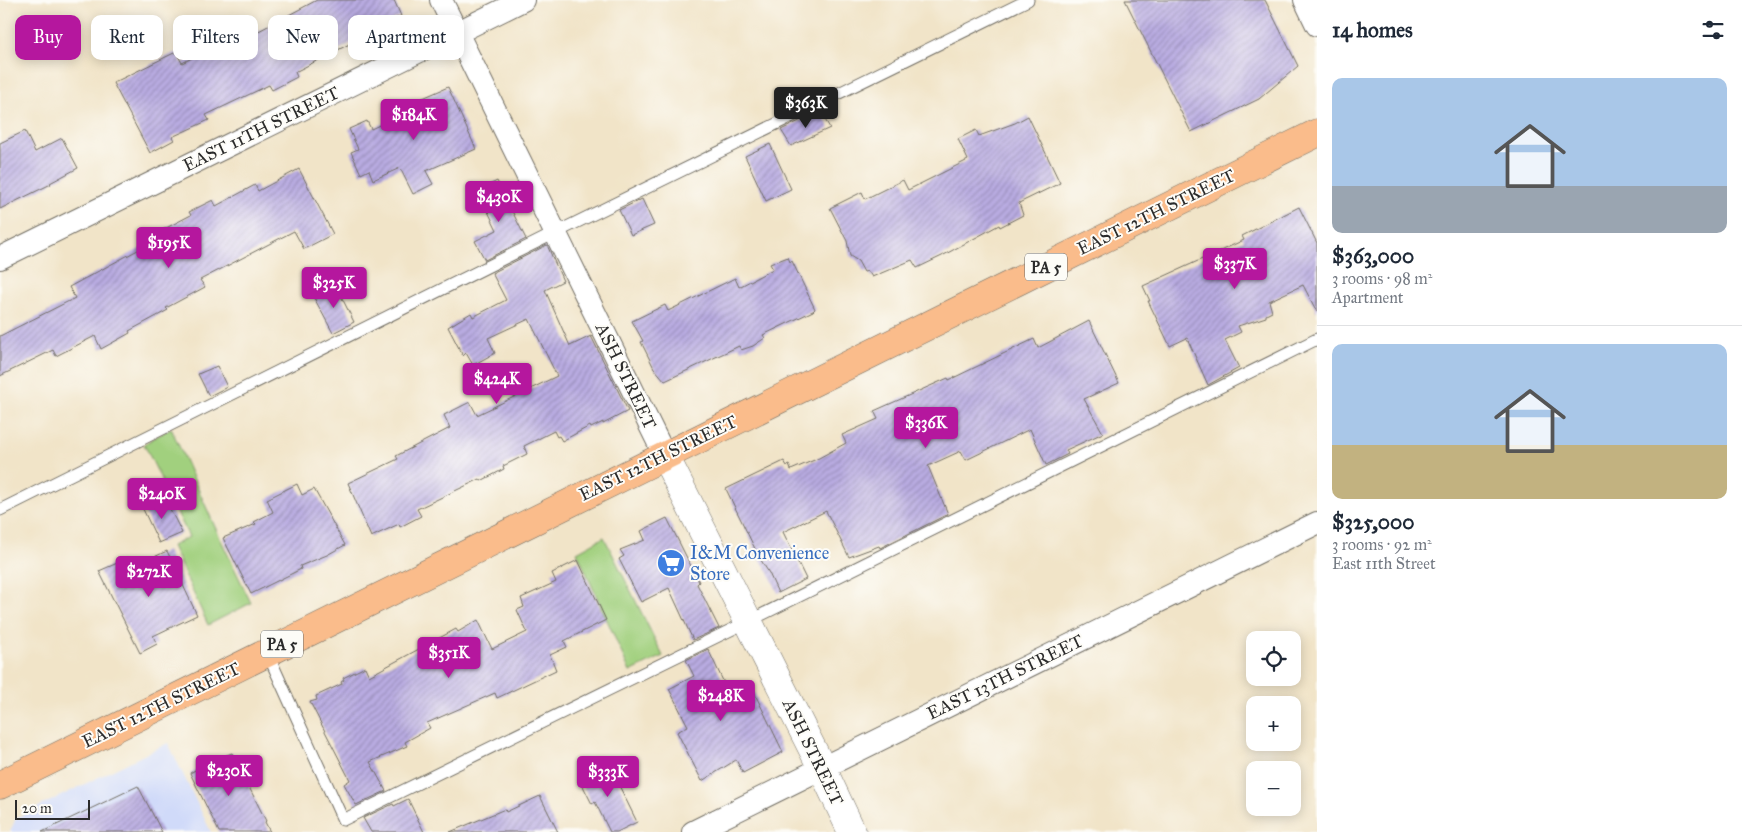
<!DOCTYPE html>
<html lang="en">
<head>
<meta charset="utf-8">
<style>
  body { margin:0; font-family:"IM FELL Great Primer",serif; background:#f2f2f3; color:#1f2937; height:100vh; display:flex; flex-direction:column; font-size:19px; white-space:nowrap }
  * { box-sizing:border-box; margin:0 }
  p { font-size:16px; color:#747a83 }
  .icon { flex:none; width:28px; height:28px; fill:none; stroke:currentColor; stroke-width:2; stroke-linecap:round; stroke-linejoin:round }
  .map { position:relative; flex:1; overflow:hidden }
  .side { display:flex; flex-direction:column; background:#fff; width:425px }
  .side>* { flex:none }
  .guide { position:absolute; left:15px; top:15px; width:475px; height:45px; display:flex; gap:10px }
  .fabs { position:absolute; left:1246px; top:631px; display:grid; gap:10px }
  .fabs a { display:grid; place-items:center; width:55px; height:55px; border-radius:10px; background:#fff; box-shadow:0 2px 12px #0003; font-size:25px }
  .scale { position:absolute; left:15px; bottom:12px; width:75px; box-sizing:border-box; padding-left:5px; border:2px solid #2b2b2b; border-top:0; font-size:14px; line-height:18px; white-space:nowrap; color:#2b2b2b; -webkit-text-stroke:4px #fdfcf7; paint-order:stroke }
  .price { position:absolute; translate:-50% -42px; padding:0 11px; border-radius:5px; background:#b5179e; color:#fff; font-size:16px; line-height:32px; filter:drop-shadow(0 1px 2px #0008) }
  .price::after { content:''; position:absolute; left:50%; top:30px; width:15px; height:11px; margin-left:-8px; background:inherit; clip-path:polygon(0 0,100% 0,50% 100%) }
  .price.selected { background:#222; color:#fff }
  ul { padding:0; list-style:none }
  li { display:grid; align-content:center; gap:10px; height:265px; padding:0 15px }
  li+li { border-top:1px solid #e0e1e3 }
  li span { display:grid; place-items:center; height:155px; border-radius:10px; color:#555 }
  li>.icon { margin-inline-start:auto }
  span .icon { width:90px; height:90px; fill:#fffc; stroke-width:1 }
  li b { font-size:21px }
  h2 { display:flex; justify-content:space-between; align-items:center; height:60px; padding:0 15px; font-size:21px }
  .pill { padding:0 18px; border-radius:10px; background:#fff; box-shadow:0 2px 12px #0003; font-size:18px; line-height:45px }
  .pill.selected { background:#b5179e; color:#fff }
  main { display:flex; flex:1; min-height:0 }
  .map>svg:first-child { display:block }
</style>
</head>
<body>
<main>
<div class="map">
<svg width="1317" height="832" viewBox="0 0 1317 832">
  <defs>
    <pattern id="building-hatch" width="6" height="6" patternUnits="userSpaceOnUse" patternTransform="scale(1.25)"><rect width="6" height="6" fill="#b9ace2"/><path d="M-1 1l2-2M0 6l6-6M5 7l2-2" fill="none" stroke="#978cb7"/></pattern>
  </defs>
  <rect width="100%" height="100%" fill="#fdfcf7"/>
  <filter id="ink" filterUnits="userSpaceOnUse"><feTurbulence type="fractalNoise" baseFrequency=".02" numOctaves="2"/><feDisplacementMap in="SourceGraphic" scale="10" xChannelSelector="R" yChannelSelector="G"/><feConvolveMatrix kernelMatrix="1 2 1 2 8 2 1 2 1" color-interpolation-filters="sRGB"/></filter>
  <filter id="wash" filterUnits="userSpaceOnUse"><feTurbulence type="fractalNoise" baseFrequency=".0096" numOctaves="4" result="noise"/><feDisplacementMap in="SourceGraphic" scale="20" xChannelSelector="R" yChannelSelector="G"/><feGaussianBlur stdDeviation="1.12" result="paint"/><feColorMatrix in="noise" values="0 0 0 0 0 0 0 0 0 0 0 0 0 0 0 0 0 1.4 0 .05"/><feComposite in="paint" operator="in"/></filter>
  <g filter="url(#wash)">
    <rect width="100%" height="100%" fill="#f1e4c8"/>
    <!-- built -->
    <path fill="#d0daf9" d="M168,743L211,832H10L16,818Z"/>
    <!-- grass -->
    <path fill="#a1d07e" stroke="#667e54" d="M171,428L220,538L251,603L208,625L172,546L189,537L144,444Z
      M604,537L663,656L630,672L577,552Z"/>
    <g id="blocks">
      <!-- building -->
      <path fill="url(#building-hatch)" d="M317,0H394L401,16L366,33L367,35L295,72L297,77L272,90L269,85L206,115L209,120L172,137L174,140L150,153L113,83L176,52L182,63L236,36L238,42Z
        M1125,0H1265L1298,66L1259,99L1191,132Z
        M448,87L476,149L426,171L433,184L413,194L400,168L373,180L369,170L361,174L351,152L358,149L349,129L367,121L371,129L418,107L416,101Z
        M820,111L830,128L791,146L781,130Z
        M1028,116L1060,183L1019,203L1023,215L1000,227L999,225L942,256L917,268L912,260L872,277L868,271L864,272L858,261L850,256L847,241L830,208L862,192L865,199L903,180L908,190L968,160L958,139L976,130L979,136L1015,123Z
        M25,131L35,152L62,138L78,168L50,183L51,184L0,209V143Z
        M770,144L791,189L766,201L745,156Z
        M299,169L333,234L304,249L294,231L200,280L205,287L166,308L168,310L129,331L130,333L101,349L95,336L56,356L53,350L0,376V336L75,298L69,287L149,244L147,238L191,215L189,212L213,200L216,206L255,185L258,191Z
        M497,181L526,239L485,260L475,241L497,230L478,191Z
        M642,199L654,225L631,235L619,210Z
        M1299,207L1317,243V312L1303,285L1269,301L1272,312L1266,315V317L1238,326L1241,332L1225,340L1239,368L1208,385L1187,338L1170,346L1148,301H1150L1143,286L1244,240L1242,236Z
        M547,245L563,281L545,290L570,346L591,336L628,411L603,424V422L591,428L590,426L562,441L559,436L557,437L554,431L524,446L527,454L503,466L504,469L481,481L480,479L417,509L421,516L400,527L399,524L371,537L348,483L398,459L396,456L450,428L444,415L470,402L477,415L557,376L529,319L488,338L495,353L473,365L466,353L463,356L448,327L471,313L473,317L506,300L492,273Z
        M788,257L790,262L792,261L815,309L813,311L763,335L765,338L753,346L741,350L739,346L665,381L654,368L641,342L643,341L632,321L665,305L668,311L735,278L739,287L773,269L770,264Z
        M335,284L354,322L333,333L313,296Z
        M1089,321L1119,383L1084,399L1103,433L1066,450L1068,454L1046,465L1030,429L966,460L961,451L928,466L948,514L880,548L879,546L849,557L826,511L783,532L806,579L778,593L769,573L759,557L726,489L784,461L787,466L789,465L791,470L819,458L846,443L842,435L878,419L874,411L948,378L949,380L1034,339L1038,348Z
        M217,366L227,387L209,396L198,374Z
        M297,484L302,495L314,489L345,545L327,555L300,566L301,569L251,594L223,538L256,524L254,522L273,512L267,499Z
        M164,497L182,533L159,543L142,507Z
        M667,518L699,582L697,584L719,628L693,640L669,588L641,602L619,559L624,556L620,550L645,540L641,531Z
        M167,551L197,615L153,636L157,644L140,653L99,571L122,561L126,570Z
        M578,560L606,620L564,641L567,647L550,655L556,670L497,698L495,693L427,723L430,728L405,742L407,746L370,762L386,791L356,805L344,784L350,780L310,702L317,700L316,696L342,684L341,682L344,680L343,678L365,667L369,676L456,629L458,632L478,620L492,649L527,632L517,610L524,607L521,598L556,582L552,573Z
        M708,649L732,700L748,692L750,695L754,692L783,752L743,773L736,760L702,781L677,732L688,726L669,689L694,676L686,660Z
        M232,753L266,821L265,822L270,832H219L190,773L218,757L219,758Z
        M604,763L605,765L608,763L637,822L617,832H610L595,802L592,804L579,778Z
        M138,786L162,832H42Z
        M540,796L558,832H450L505,809L506,812Z
        M408,799L424,832H371L363,818L393,804L394,806Z"/>
    </g>
  </g>
  <g filter="url(#ink)">
    <use href="#blocks" fill-opacity="0" stroke="#706c62" stroke-width="1"/>
    <g fill="none" stroke-linecap="round" stroke-linejoin="round">
      <defs>
        <path id="service" d="M0,510L555,233L1028,0
          M267,652L343,820L747,622L1317,339"/>
        <path id="minor" d="M441,0L665,456
          M1305,0L1317,25
          M0,258L523,0
          M693,832L1317,523"/>
        <path id="tertiary" d="M665,456L822,768L852,832"/>
        <path id="primary" d="M0,785L1317,133"/>
      </defs>
      <!-- service casing -->
      <use href="#service" stroke="#706c62" stroke-width="13"/>
      <!-- minor casing -->
      <use href="#minor" stroke="#706c62" stroke-width="24"/>
      <!-- tertiary casing -->
      <use href="#tertiary" stroke="#706c62" stroke-width="29"/>
      <!-- primary casing -->
      <use href="#primary" stroke="#706c62" stroke-width="29"/>
      <!-- service -->
      <use href="#service" stroke="#fff" stroke-width="11"/>
      <!-- minor -->
      <use href="#minor" stroke="#fff" stroke-width="22"/>
      <!-- tertiary -->
      <use href="#tertiary" stroke="#fff" stroke-width="28"/>
      <!-- primary -->
      <use href="#primary" stroke="#fabc8b" stroke-width="28"/>
    </g>
  </g>
  <!-- icons -->
  <defs>
    <symbol id="supermarket-disc" viewBox="-11 -11 22 22"><circle r="9.5" fill="#3f7fe0" stroke="#fdfcf7"/><path d="M-6-5.5h2.5l.6 2H6L4.5 2H-2.5L-4.4-4H-6ZM-1.5 3.2a1.3 1.3 0 1 0 .1 0ZM3 3.2a1.3 1.3 0 1 0 .1 0Z" fill="#fff"/></symbol>
  </defs>
  <g fill-rule="evenodd">
    <use href="#supermarket-disc" x="655" y="547" width="32" height="32"/>
  </g>
  <g text-anchor="middle" stroke-width="4" stroke-linejoin="round" paint-order="stroke">
    <!-- shield labels -->
    <g fill="#fdfcf7" stroke="#6a6a68" stroke-width="1">
      <rect x="1025" y="253.5" width="42" height="27" rx="4"/>
      <rect x="261" y="630.5" width="42" height="27" rx="4"/>
    </g>
    <g font-size="16" font-weight="bold" fill="#2b2b2b">
      <text x="1046" y="273">PA 5</text>
      <text x="282" y="650">PA 5</text>
    </g>
    <!-- street labels -->
    <g font-size="18" fill="#2b2b2b" stroke="#fdfcf7">
      <text transform="translate(261 129) rotate(-26)" y="6">EAST 11TH STREET</text>
      <text transform="translate(1156 212) rotate(-26)" y="6">EAST 12TH STREET</text>
      <text transform="translate(626 376) rotate(64)" y="6">ASH STREET</text>
      <text transform="translate(658 458) rotate(-26)" y="6">EAST 12TH STREET</text>
      <text transform="translate(1005 677) rotate(-26)" y="6">EAST 13TH STREET</text>
      <text transform="translate(161 705) rotate(-26)" y="6">EAST 12TH STREET</text>
      <text transform="translate(813 752) rotate(64)" y="6">ASH STREET</text>
    </g>
    <!-- shop labels -->
    <g font-size="18" fill="#366cbe" stroke="#fdfcf7" text-anchor="start">
      <text x="690" y="559">I&amp;M Convenience<tspan x="690" dy="21">Store</tspan></text>
    </g>
  </g>
</svg>
<div class="fabs">
<a><svg class="icon" aria-label="locate" viewBox="0 0 24 24"><circle cx="12" cy="12" r="6"/><path d="M12 2v4M12 18v4M2 12h4M18 12h4"/></svg></a>
<a>+</a>
<a>−</a>
</div>
<div class="scale">20 m</div>
<b class="price selected" style="left:806px;top:129px">$363K</b>
<b class="price" style="left:414px;top:141px">$184K</b>
<b class="price" style="left:499px;top:223px">$430K</b>
<b class="price" style="left:169px;top:269px">$195K</b>
<b class="price" style="left:1235px;top:290px">$337K</b>
<b class="price" style="left:334px;top:309px">$325K</b>
<b class="price" style="left:497px;top:405px">$424K</b>
<b class="price" style="left:926px;top:449px">$336K</b>
<b class="price" style="left:162px;top:520px">$240K</b>
<b class="price" style="left:149px;top:598px">$272K</b>
<b class="price" style="left:449px;top:679px">$351K</b>
<b class="price" style="left:721px;top:722px">$248K</b>
<b class="price" style="left:229px;top:797px">$230K</b>
<b class="price" style="left:608px;top:798px">$333K</b>
<div class="guide">
<a class="pill selected">Buy</a>
<a class="pill">Rent</a>
<a class="pill">Filters</a>
<a class="pill">New</a>
<a class="pill">Apartment</a>
</div>
</div>
<section class="side">
<h2>14 homes<svg class="icon" aria-label="filters" viewBox="0 0 24 24"><path d="M4 7h16M4 17h16"/><circle cx="9" cy="7" r="2"/><circle cx="15" cy="17" r="2"/></svg></h2>
<ul>
<li><span style="background:linear-gradient(#a9c7e8 70%,#9aa5b1 0)"><svg class="icon" aria-label="home" viewBox="0 0 24 24"><path d="M3 11l9-7 9 7M6 9v11h12V9"/></svg></span><div><b>$363,000</b><p>3 rooms · 98 m²</p><p>Apartment</p></div></li>
<li><span style="background:linear-gradient(#a9c7e8 65%,#c2b280 0)"><svg class="icon" aria-label="home" viewBox="0 0 24 24"><path d="M3 11l9-7 9 7M6 9v11h12V9"/></svg></span><div><b>$325,000</b><p>3 rooms · 92 m²</p><p>East 11th Street</p></div></li>
</ul>
</section>
</main>
</body>
</html>
